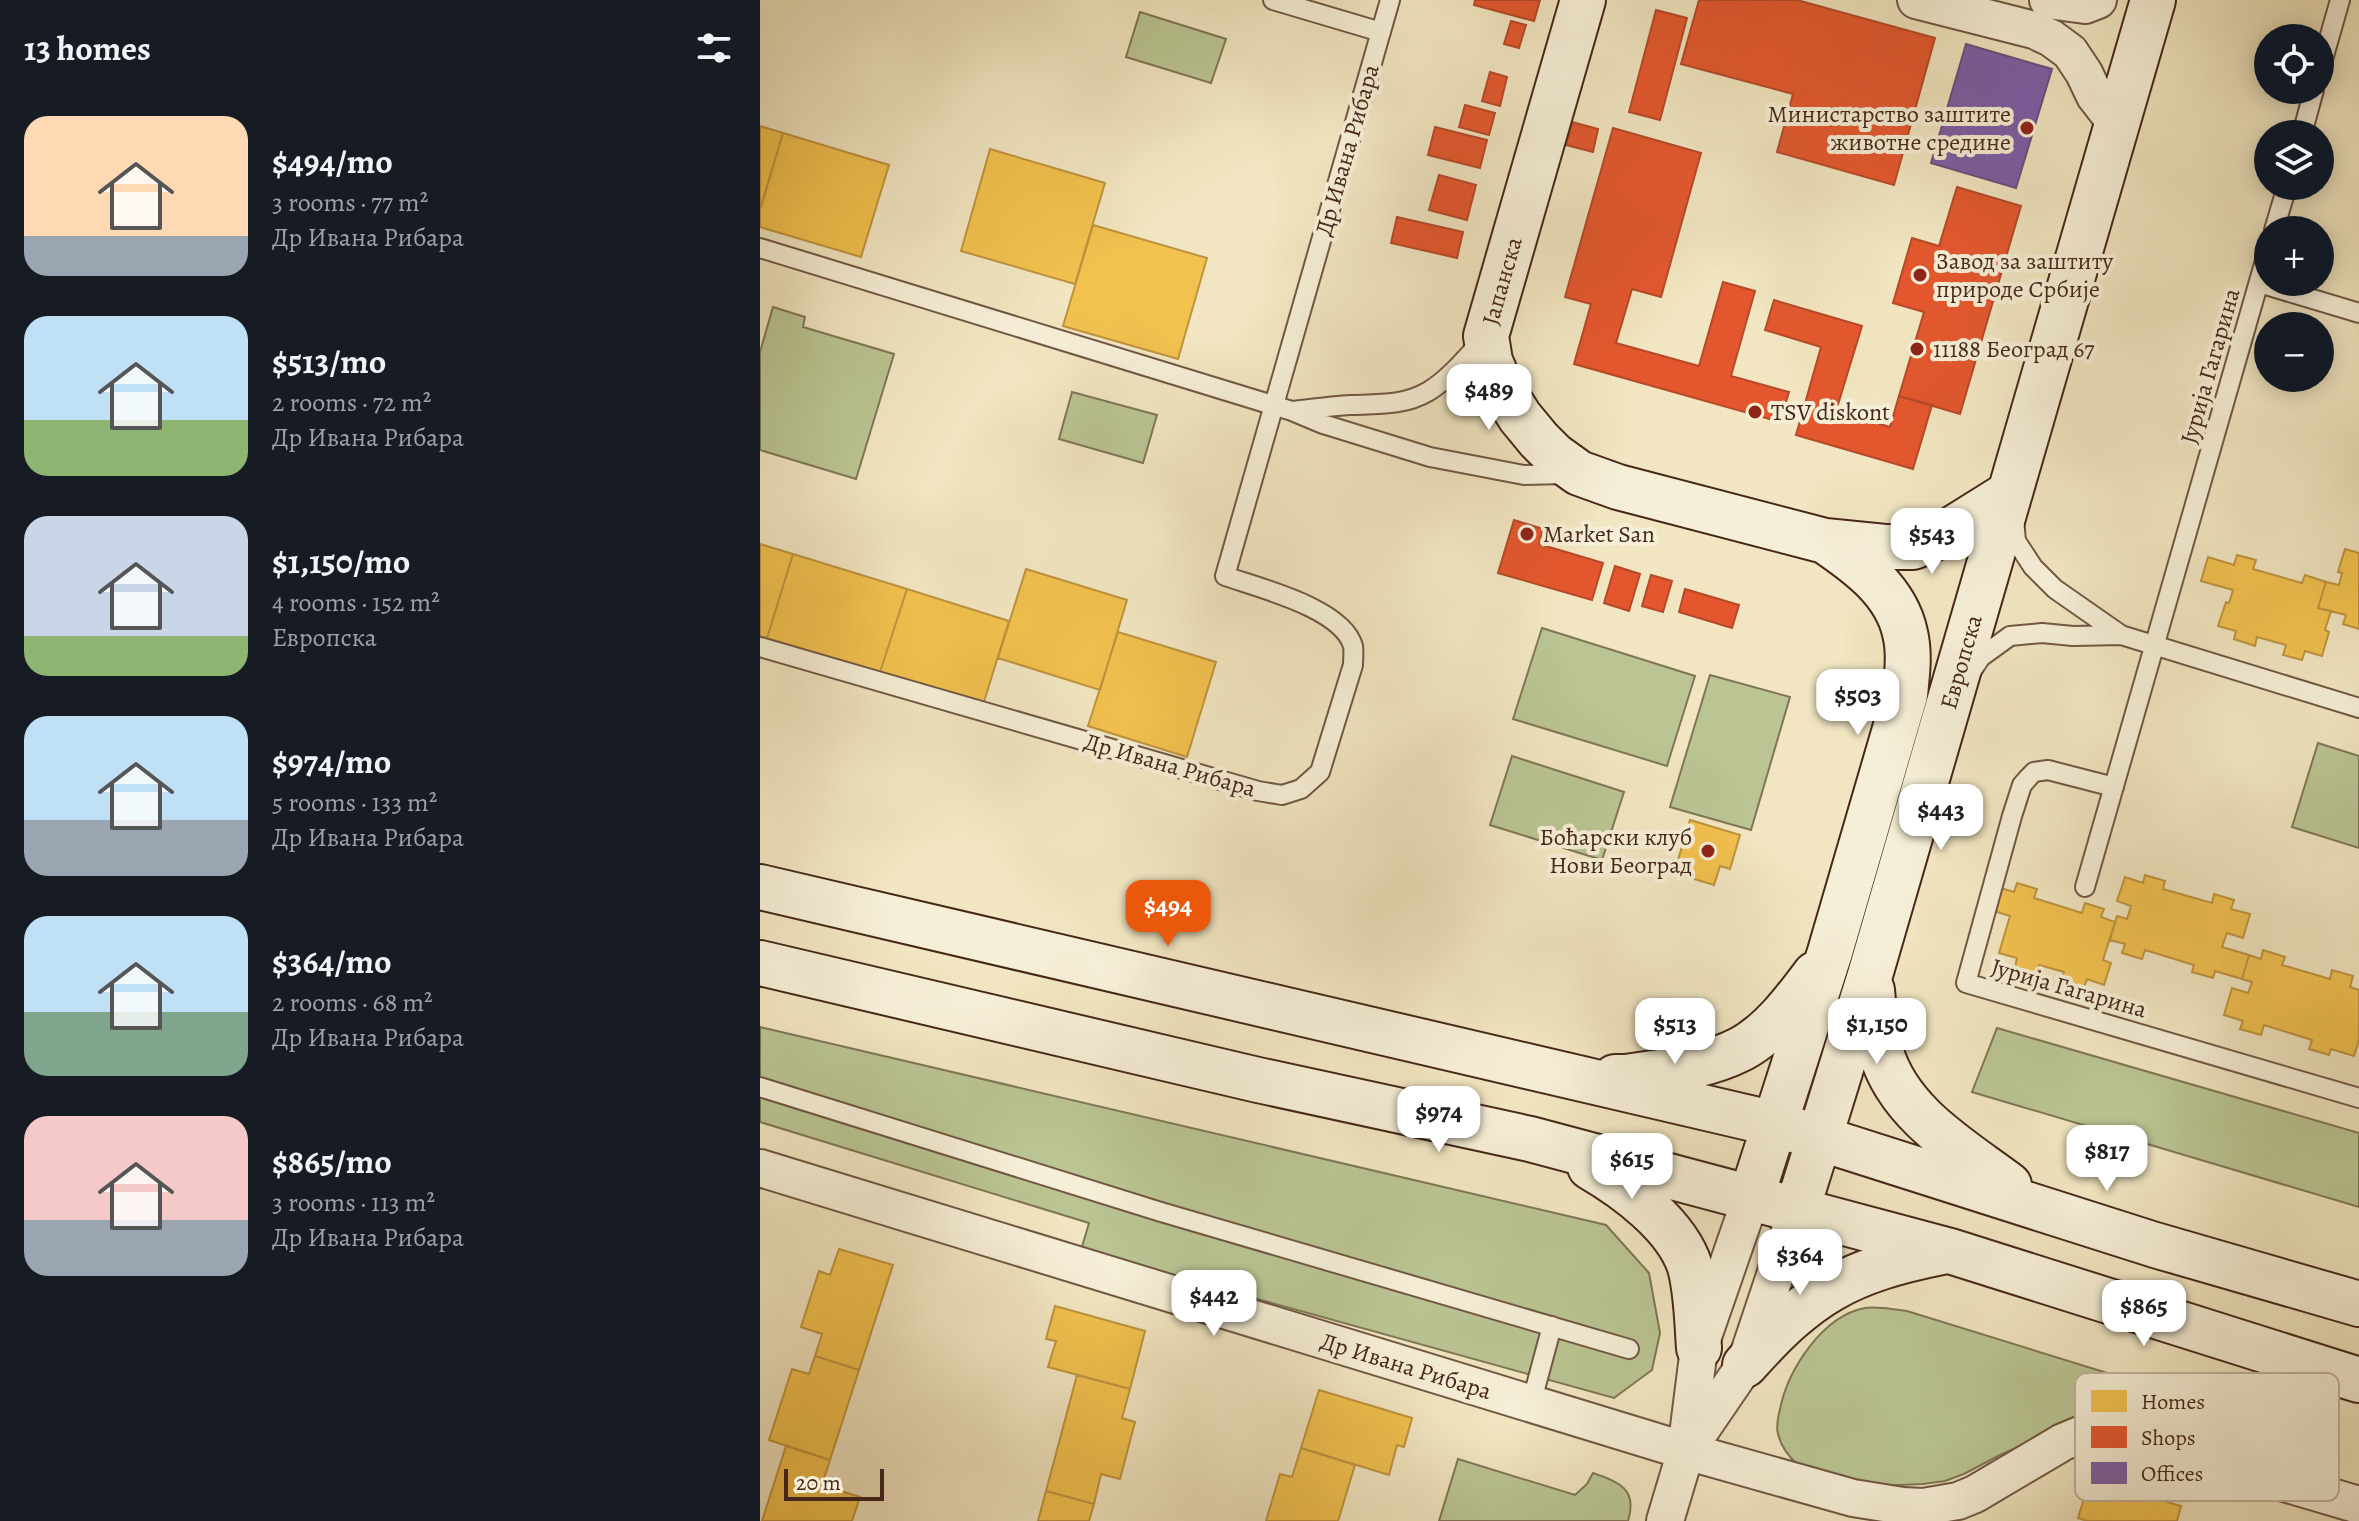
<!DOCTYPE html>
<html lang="en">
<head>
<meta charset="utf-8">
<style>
  body { margin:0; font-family:Alegreya,serif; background:#242831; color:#f1f3f6; height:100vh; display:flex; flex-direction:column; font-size:30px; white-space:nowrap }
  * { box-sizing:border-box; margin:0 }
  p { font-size:26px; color:#9ea1a6 }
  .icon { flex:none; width:44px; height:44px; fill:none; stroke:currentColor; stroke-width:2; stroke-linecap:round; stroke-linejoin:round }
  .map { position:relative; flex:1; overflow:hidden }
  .sheet { display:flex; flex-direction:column; background:#171b24; width:760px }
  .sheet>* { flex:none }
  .fabs { position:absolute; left:1494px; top:24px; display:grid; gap:16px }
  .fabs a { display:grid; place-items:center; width:80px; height:80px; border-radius:50%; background:#171b24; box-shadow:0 4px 20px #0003; font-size:40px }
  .scale { position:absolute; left:24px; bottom:20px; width:100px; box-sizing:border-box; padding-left:8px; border:4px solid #46271a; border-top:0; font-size:22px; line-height:28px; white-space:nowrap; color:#46271a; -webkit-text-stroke:6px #f6efd7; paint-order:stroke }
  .price { position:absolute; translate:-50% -68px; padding:0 18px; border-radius:16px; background:#fff; color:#222; font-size:26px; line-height:52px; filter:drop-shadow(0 2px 4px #0008) }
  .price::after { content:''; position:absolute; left:50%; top:48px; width:24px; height:18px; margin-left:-12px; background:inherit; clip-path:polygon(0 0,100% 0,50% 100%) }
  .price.current { background:#ea580c; color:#fff }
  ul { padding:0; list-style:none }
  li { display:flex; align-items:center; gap:24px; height:200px; padding:0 24px }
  li span { display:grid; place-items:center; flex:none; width:224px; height:160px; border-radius:24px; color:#555 }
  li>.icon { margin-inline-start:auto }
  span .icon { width:96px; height:96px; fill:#fffc; stroke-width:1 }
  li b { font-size:34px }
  h2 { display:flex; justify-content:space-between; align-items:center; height:96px; padding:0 24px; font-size:34px }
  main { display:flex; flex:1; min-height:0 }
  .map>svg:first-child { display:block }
</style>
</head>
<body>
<main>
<section class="sheet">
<h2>13 homes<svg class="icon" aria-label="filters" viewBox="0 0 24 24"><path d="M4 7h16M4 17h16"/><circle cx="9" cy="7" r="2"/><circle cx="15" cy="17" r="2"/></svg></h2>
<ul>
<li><span style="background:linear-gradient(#ffd9b3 75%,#9aa5b1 0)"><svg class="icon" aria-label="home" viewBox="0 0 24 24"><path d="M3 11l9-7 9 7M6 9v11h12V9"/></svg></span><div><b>$494/mo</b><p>3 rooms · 77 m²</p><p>Др Ивана Рибара</p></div></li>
<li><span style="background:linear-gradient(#bfe0f5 65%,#8fb573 0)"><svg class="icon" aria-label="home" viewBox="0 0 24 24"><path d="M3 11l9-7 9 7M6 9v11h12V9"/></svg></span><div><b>$513/mo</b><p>2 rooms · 72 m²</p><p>Др Ивана Рибара</p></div></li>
<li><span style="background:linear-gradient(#c9d6e8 75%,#8fb573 0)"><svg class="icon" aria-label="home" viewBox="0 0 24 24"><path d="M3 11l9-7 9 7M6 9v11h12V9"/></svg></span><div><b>$1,150/mo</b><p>4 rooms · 152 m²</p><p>Европска</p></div></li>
<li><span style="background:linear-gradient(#bfe0f5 65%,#9aa5b1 0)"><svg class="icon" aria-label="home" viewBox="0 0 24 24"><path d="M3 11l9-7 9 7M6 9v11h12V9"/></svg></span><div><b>$974/mo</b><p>5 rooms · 133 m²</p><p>Др Ивана Рибара</p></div></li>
<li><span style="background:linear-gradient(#bfe0f5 60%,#7fa58c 0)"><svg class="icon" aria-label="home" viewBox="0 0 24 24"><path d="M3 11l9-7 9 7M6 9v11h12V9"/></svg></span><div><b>$364/mo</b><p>2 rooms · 68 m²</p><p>Др Ивана Рибара</p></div></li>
<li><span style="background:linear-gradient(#f6c9c9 65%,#9aa5b1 0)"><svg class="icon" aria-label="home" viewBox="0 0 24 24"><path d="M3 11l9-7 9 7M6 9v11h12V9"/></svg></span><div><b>$865/mo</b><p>3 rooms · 113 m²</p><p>Др Ивана Рибара</p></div></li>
</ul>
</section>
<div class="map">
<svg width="1599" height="1521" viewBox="0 0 1599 1521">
  <rect width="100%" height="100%" fill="#f1e6c1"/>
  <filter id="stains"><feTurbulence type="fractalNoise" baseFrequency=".0025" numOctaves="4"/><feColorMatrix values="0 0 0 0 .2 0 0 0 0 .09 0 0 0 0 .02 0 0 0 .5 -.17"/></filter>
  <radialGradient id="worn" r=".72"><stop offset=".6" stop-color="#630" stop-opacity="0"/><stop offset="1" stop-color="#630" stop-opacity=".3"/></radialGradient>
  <!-- green -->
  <path fill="#bac593" stroke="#807656" stroke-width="2" d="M380,12L466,39L451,83L366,57Z
    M13,307L45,317L43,327L134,354L96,479L0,450V352Z
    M312,392L397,415L383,463L299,439Z
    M782,628L935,676L907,766L753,719Z
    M950,675L1030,697L991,830L910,807Z
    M1558,743L1599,756V848L1532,827Z
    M752,756L864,792L842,860L730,825Z
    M0,1027L846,1225L889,1273L900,1333L892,1370L854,1398L321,1250L329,1223L0,1122Z
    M1237,1028L1599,1133V1207L1212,1092Z
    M1124,1308L1147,1311L1399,1389L1390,1423L1342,1416L1282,1436L1238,1456L1204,1474L1185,1481L1163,1484L1117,1486L1038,1465C1029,1457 1021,1446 1018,1434C1016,1427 1018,1417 1020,1409C1028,1370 1062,1316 1105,1308C1111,1307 1118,1308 1124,1308Z
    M698,1459L815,1495L827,1484L833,1473C859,1482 878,1489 868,1521H679Z"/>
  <!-- homes -->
  <path fill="#f2c14e" stroke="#be933e" stroke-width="2" d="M0,126L23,133L0,210Z
    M23,133L129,165L101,257L0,227V210Z
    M230,149L345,183L315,284L201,251Z
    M333,225L447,258L418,359L303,326Z
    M0,544L33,554L7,638L0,636Z
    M1585,549L1599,553V629L1583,624L1586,615L1558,608L1566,582L1579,585L1582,573L1578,572Z
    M33,554L147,589L120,672L7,638Z
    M1477,555L1496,560L1493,569L1542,583L1545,575L1566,582L1558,608L1571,611L1565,630L1569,632L1562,656L1545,651L1542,660L1523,655L1526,645L1497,637L1495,646L1474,639L1476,631L1458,626L1466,602L1469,603L1473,590L1441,581L1448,557L1474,565Z
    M266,569L367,600L340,690L238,658Z
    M147,589L249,621L223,705L120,672Z
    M358,632L456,662L427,757L328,726Z
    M930,820L980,835L970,869L960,866L954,885L914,873Z
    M1385,875L1405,881L1403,889L1452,903L1454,894L1474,900L1471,909L1490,914L1483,938L1467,933L1462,947L1489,955L1482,979L1455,971L1453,978L1432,972L1434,965L1385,950L1382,959L1362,953L1365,944L1350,940L1357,916L1367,919L1371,906L1357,901L1365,877L1383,883Z
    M1257,883L1277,889L1274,898L1322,913L1325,903L1344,909L1341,917L1355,922L1343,960L1351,963L1344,985L1327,979L1324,987L1301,980L1304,972L1279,965L1276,975L1255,968L1257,958L1239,953L1250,916L1234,911L1241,888L1254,892Z
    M1503,950L1525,957L1522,965L1570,979L1572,970L1593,976L1590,987L1599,990V1040L1594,1056L1571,1049L1569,1055L1549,1049L1552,1040L1504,1025L1501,1035L1480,1029L1483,1021L1464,1015L1472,988L1488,993L1492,982L1482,979L1489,955L1501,959Z
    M79,1249L133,1265L99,1370L55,1356L62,1334L41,1327L59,1271L70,1275Z
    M295,1306L385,1331L370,1389L288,1367L296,1341L286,1339Z
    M55,1356L99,1370L70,1460L9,1440L32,1369L49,1374Z
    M317,1375L370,1389L362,1418L375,1422L360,1479L341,1474L334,1504L286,1491Z
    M559,1390L652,1418L644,1447L637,1445L629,1475L541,1448Z
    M26,1446L70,1460L62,1485L100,1497L92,1521H2Z
    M541,1448L595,1465L578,1521H506L520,1474L532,1477Z
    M1330,1479L1421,1506L1417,1521H1327L1318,1518Z
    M286,1491L334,1504L329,1521H278Z"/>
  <!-- shops -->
  <path fill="#e4572e" stroke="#b54928" stroke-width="2" d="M715,0H780L774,21L714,5Z
    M939,0H1037L1175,38L1134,185L1017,152L1033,94L921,64Z
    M896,10L927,18L900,120L869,112Z
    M751,21L766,25L759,48L744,44Z
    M730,72L747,77L740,106L722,101Z
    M705,105L735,113L729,135L699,127Z
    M812,122L838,129L833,152L806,145Z
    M675,127L727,140L720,168L668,155Z
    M853,128L941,153L901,297L872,289L856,343L939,366L963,282L995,291L971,376L1029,392L1020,422L814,364L831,304L805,297Z
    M679,175L716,185L707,220L669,210Z
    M1197,187L1261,206L1200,414L1139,396L1164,312L1133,303L1152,238L1179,246Z
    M637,217L703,232L697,258L631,243Z
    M1014,300L1102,326L1076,411L1130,427L1139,396L1172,405L1153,469L1036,435L1061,347L1005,330Z
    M754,520L783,529L779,544L843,563L832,600L738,573Z
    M855,566L880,574L869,611L844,603Z
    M891,575L912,581L903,612L882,606Z
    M925,589L979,605L972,628L919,612Z"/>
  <!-- offices -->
  <path fill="#7b5ea7" stroke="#6b4e7d" stroke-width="2" d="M1206,44L1292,69L1256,188L1171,163Z"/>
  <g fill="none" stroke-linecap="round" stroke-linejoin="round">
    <defs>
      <path id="lane" d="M513,0L621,32
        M1560,70L1580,0
        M1542,134L1554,90
        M1514,230L1527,186
        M0,248L532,411L563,424L670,457L764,475L807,474
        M1499,283L1599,313
        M533,411C552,409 571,406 590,405C618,404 644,406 669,391C690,378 707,357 724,338
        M1254,519L1256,541L1273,567L1295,589L1361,635L1599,708
        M0,647L498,791L522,795L541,789L560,772L593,665C593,659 594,652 593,646C582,608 499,588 465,576L630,0
        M1213,669L1221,657L1250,636L1282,633L1313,636L1361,635
        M1354,787L1288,770L1274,772L1269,777L1262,785L1252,816L1206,983L1599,1098
        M1325,887L1508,250
        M0,1087L401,1212L869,1349
        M771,1404L792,1326"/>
      <path id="street" d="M1156,0L1274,30L1291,38L1310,52L1324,73L1335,96L1356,123
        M1288,0L1325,5L1338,0
        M0,1168L926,1451L1093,1498L1143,1506L1163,1507L1198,1501L1215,1494L1303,1442L1327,1432L1355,1433L1599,1505
        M929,1447L985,1365L1037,1210
        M905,1521L926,1451L939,1348L991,1198"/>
      <path id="secondary" d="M823,0L726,336L730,361L741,387L760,417L779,440L794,455L819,473L858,487L1065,541L1125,547H1153L1170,540L1186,533L1250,493
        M0,887L1015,1124L1395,1245L1599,1304
        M0,963L498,1080L770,1139L1190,1251L1599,1380
        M1112,990C1114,1011 1115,1033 1121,1052C1139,1114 1201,1149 1249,1185
        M855,1077H866C904,1071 946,1067 981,1049C1011,1033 1035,1001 1055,974
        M830,1167C866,1188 917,1225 930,1267C937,1293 937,1321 939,1348
        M991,1198L1070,952L1145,695C1147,675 1150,653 1145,633C1136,591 1099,564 1065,541
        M1037,1210L1110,975L1393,0
        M985,1365C1049,1293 1087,1271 1182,1252"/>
    </defs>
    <!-- lane casing -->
    <use href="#lane" stroke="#715744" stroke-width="22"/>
    <!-- street casing -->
    <use href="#street" stroke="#715744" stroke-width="40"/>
    <!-- secondary casing -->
    <use href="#secondary" stroke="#46271a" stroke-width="48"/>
    <!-- lane -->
    <use href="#lane" stroke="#f6efd7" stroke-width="18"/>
    <!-- street -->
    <use href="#street" stroke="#f6efd7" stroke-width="36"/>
    <!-- secondary -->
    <use href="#secondary" stroke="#f6efd7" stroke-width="44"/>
  </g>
  <!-- markers -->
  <g fill="#8f2418" stroke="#f6efd7" stroke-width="3">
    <circle cx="1267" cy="128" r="8"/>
    <circle cx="1160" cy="275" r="8"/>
    <circle cx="1157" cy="349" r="8"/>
    <circle cx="995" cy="412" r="8"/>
    <circle cx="767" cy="534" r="8"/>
    <circle cx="948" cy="851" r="8"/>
  </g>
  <g text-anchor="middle" stroke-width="8" stroke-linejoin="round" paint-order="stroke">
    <!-- poi labels -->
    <g font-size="24" fill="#46271a" stroke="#f6efd7" text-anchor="start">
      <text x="1251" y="122" text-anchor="end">Министарство заштите<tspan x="1251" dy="28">животне средине</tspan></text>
      <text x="1176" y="269">Завод за заштиту<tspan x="1176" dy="28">природе Србије</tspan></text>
      <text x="1173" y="357">11188 Београд 67</text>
      <text x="1011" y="420">TSV diskont</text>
      <text x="783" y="542">Market San</text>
      <text x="932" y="845" text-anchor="end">Боћарски клуб<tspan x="932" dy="28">Нови Београд</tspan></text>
    </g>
    <!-- street labels -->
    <g font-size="24" fill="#46271a" stroke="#f6efd7">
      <text transform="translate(587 150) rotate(-74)" y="8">Др Ивана Рибара</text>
      <text transform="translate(742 281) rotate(-74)" y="8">Јапанска</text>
      <text transform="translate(1450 366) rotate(-74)" y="8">Јурија Гагарина</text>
      <text transform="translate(1201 662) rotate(-74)" y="8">Европска</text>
      <text transform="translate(410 765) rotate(16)" y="8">Др Ивана Рибара</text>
      <text transform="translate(1309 988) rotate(16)" y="8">Јурија Гагарина</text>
      <text transform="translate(646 1366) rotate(17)" y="8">Др Ивана Рибара</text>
    </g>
  </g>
  <!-- legend -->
  <rect x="1315" y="1373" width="264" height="128" rx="12" fill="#f6efd7" stroke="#c1b39e" stroke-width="2"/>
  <rect x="1331" y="1390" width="36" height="22" fill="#f2c14e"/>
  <rect x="1331" y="1426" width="36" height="22" fill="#e4572e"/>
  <rect x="1331" y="1462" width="36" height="22" fill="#7b5ea7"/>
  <g font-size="22" fill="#46271a">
    <text x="1381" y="1409">Homes</text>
    <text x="1381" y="1445">Shops</text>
    <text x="1381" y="1481">Offices</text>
  </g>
  <rect width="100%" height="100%" filter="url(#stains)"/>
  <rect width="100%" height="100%" fill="url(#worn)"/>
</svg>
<div class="fabs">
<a><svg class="icon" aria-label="locate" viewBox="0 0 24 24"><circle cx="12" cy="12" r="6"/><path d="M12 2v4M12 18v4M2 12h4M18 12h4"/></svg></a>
<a><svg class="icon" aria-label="layers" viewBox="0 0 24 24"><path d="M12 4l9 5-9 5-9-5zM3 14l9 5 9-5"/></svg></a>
<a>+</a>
<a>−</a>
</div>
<div class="scale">20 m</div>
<b class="price" style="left:729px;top:432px">$489</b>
<b class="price" style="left:1172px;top:576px">$543</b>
<b class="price" style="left:1098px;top:737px">$503</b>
<b class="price" style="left:1181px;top:852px">$443</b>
<b class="price current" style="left:408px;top:948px">$494</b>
<b class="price" style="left:915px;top:1066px">$513</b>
<b class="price" style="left:1117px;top:1066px">$1,150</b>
<b class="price" style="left:679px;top:1154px">$974</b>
<b class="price" style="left:1347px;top:1193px">$817</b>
<b class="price" style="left:872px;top:1201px">$615</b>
<b class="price" style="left:1040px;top:1297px">$364</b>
<b class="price" style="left:454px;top:1338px">$442</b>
<b class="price" style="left:1384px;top:1348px">$865</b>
</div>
</main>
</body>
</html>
